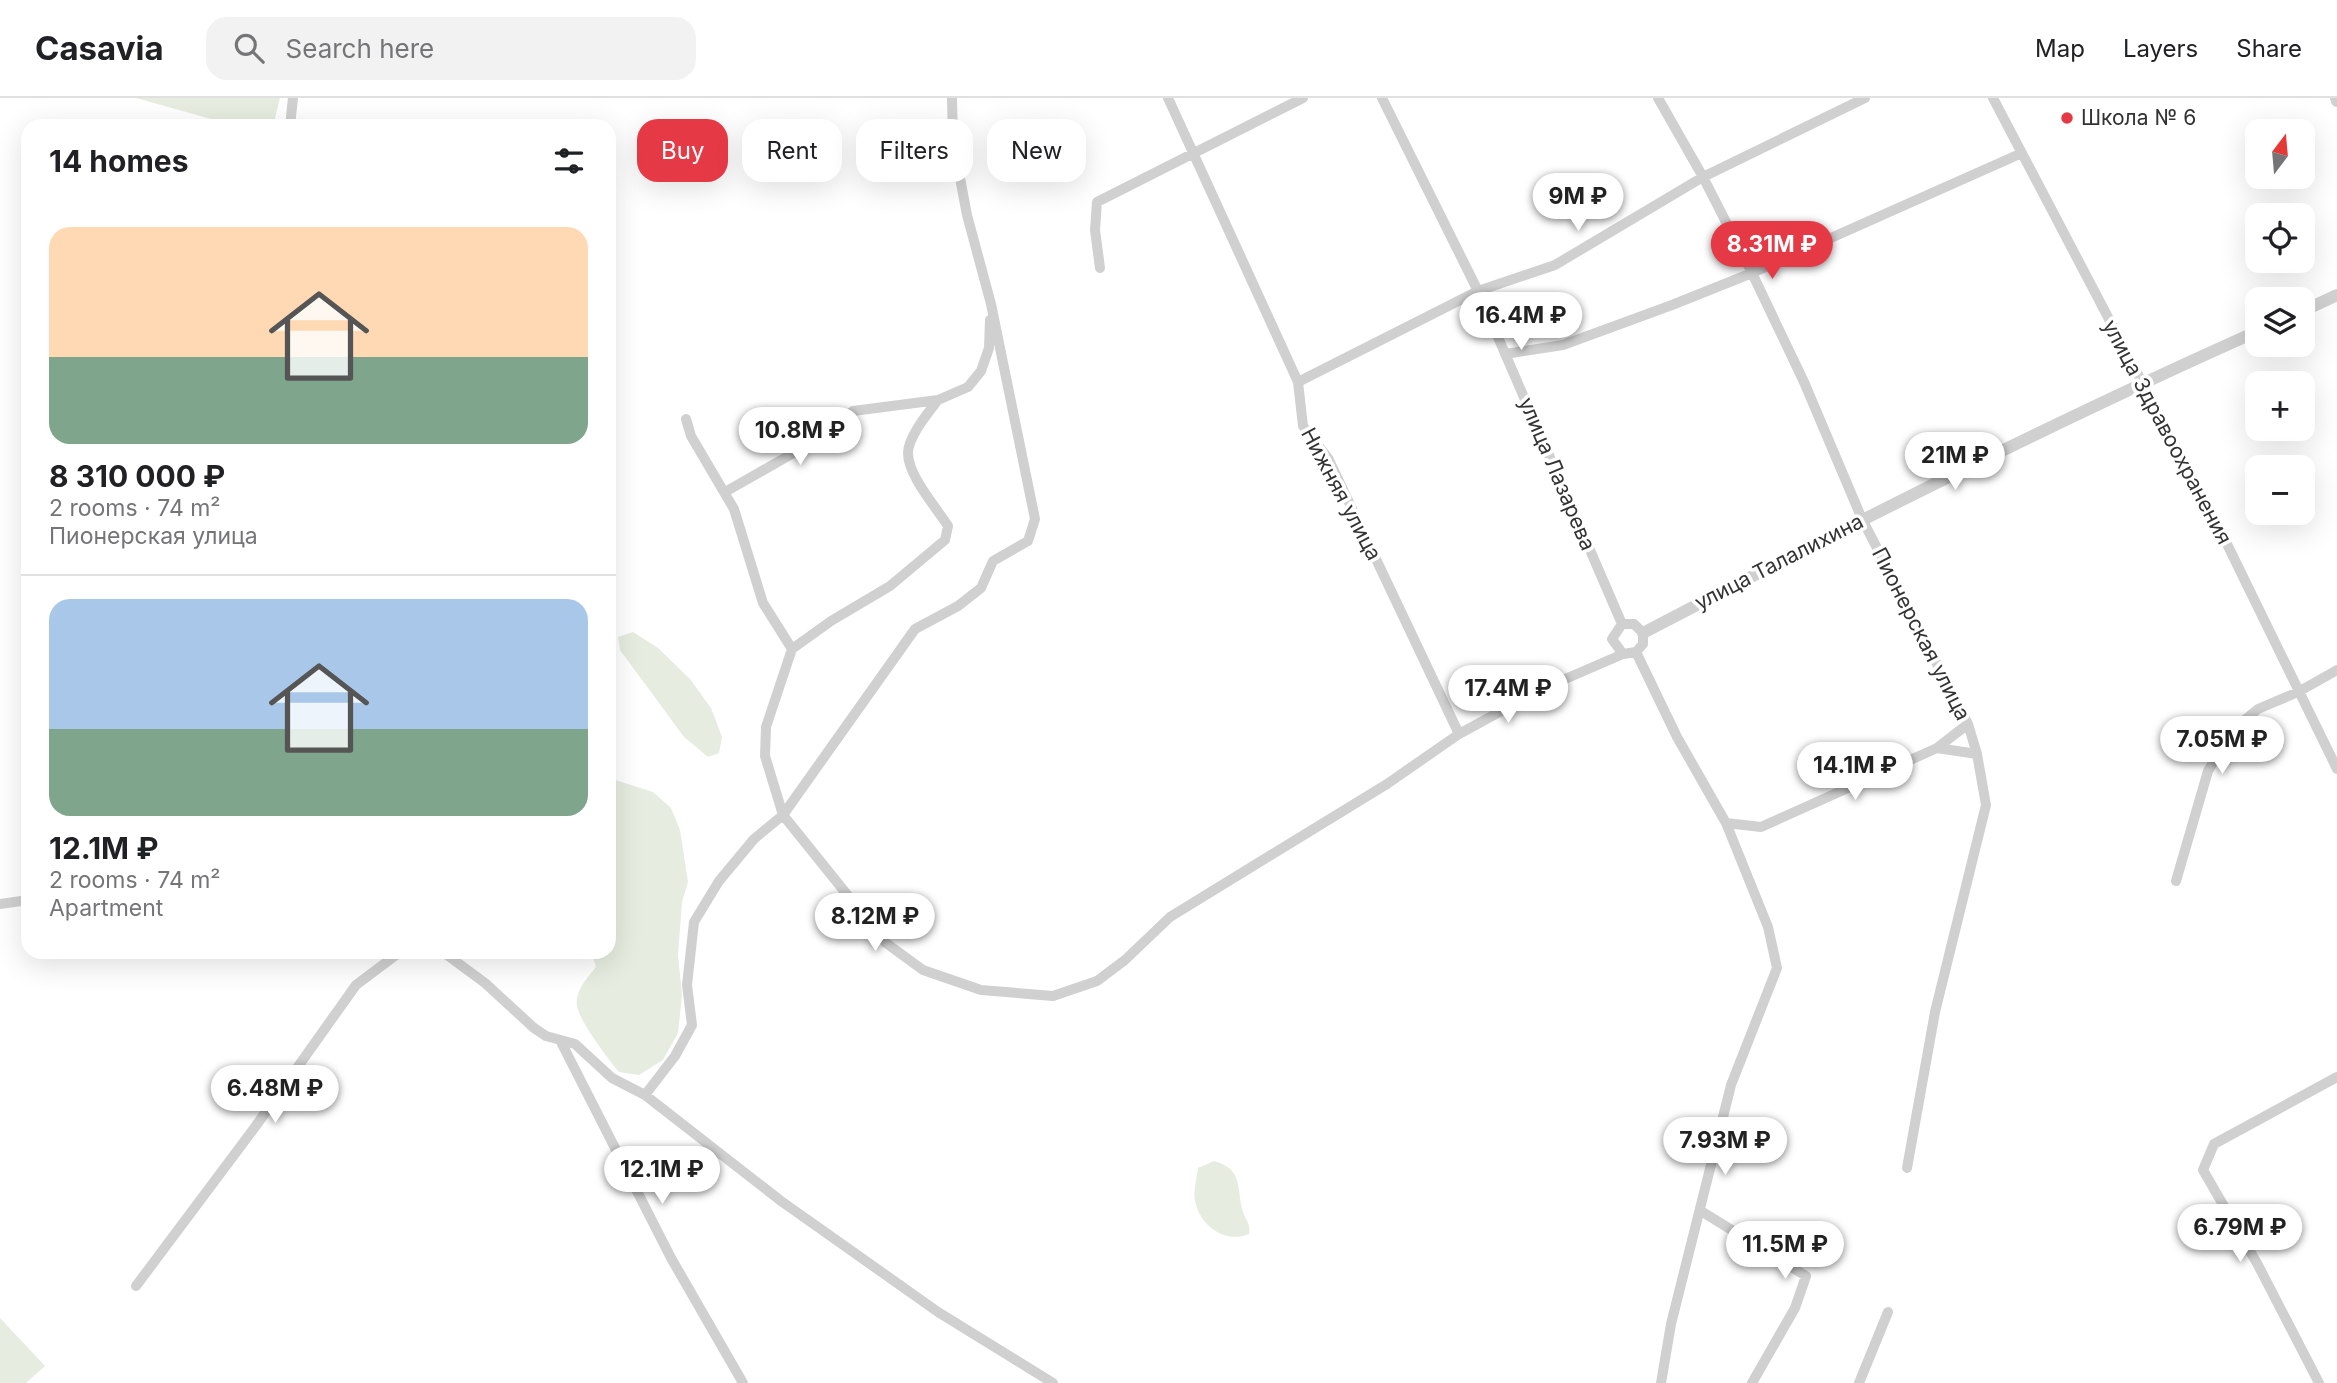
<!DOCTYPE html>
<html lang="en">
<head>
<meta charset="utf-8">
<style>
  body { margin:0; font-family:Inter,sans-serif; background:#f2f2f2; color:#202124; height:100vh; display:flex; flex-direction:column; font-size:26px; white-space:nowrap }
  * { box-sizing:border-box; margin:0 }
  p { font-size:23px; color:#757577 }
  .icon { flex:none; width:38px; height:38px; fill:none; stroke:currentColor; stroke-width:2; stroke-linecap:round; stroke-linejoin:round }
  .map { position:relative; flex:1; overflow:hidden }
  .panel { position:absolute; left:21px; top:21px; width:595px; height:840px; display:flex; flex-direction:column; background:#fff; border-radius:21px; box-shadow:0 7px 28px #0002 }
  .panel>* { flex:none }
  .guide { position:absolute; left:637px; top:21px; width:665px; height:63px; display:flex; gap:14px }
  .needle { width:46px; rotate:16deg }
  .tools { position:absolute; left:2245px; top:21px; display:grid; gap:14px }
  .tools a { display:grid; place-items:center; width:70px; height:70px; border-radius:14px; background:#fff; box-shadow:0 7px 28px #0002; font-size:35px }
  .price { position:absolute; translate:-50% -60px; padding:0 16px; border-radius:24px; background:#fff; color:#222; font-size:23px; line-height:46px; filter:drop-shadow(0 2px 4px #0008) }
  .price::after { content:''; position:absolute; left:50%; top:42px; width:21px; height:16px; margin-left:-10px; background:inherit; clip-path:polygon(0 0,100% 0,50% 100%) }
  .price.current { background:#e63946; color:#fff }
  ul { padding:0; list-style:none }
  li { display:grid; align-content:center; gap:14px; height:371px; padding:0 28px }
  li+li { border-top:2px solid #e0e0e0 }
  li span { display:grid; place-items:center; height:217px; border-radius:21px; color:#555 }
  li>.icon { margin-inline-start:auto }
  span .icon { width:126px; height:126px; fill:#fffc; stroke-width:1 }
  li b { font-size:30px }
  h2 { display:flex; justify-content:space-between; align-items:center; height:84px; padding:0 28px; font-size:30px }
  .pill { padding:0 24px; border-radius:21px; background:#fff; box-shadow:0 7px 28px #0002; font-size:24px; line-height:63px }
  .pill.current { background:#e63946; color:#fff }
  header { display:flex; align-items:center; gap:42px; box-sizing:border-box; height:98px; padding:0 35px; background:#fff; border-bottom:2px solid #e0e0e0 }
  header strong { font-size:33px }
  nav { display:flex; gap:38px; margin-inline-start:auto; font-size:24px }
  .search { width:490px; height:63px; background:#f2f2f2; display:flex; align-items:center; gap:18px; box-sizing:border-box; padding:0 24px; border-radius:21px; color:#757577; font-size:26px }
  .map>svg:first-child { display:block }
</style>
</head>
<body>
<header>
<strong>Casavia</strong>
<div class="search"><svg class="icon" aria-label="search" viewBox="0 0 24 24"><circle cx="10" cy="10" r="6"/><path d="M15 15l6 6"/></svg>Search here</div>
<nav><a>Map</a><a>Layers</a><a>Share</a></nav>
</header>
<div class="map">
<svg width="2337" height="1285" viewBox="0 0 2337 1285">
  <rect width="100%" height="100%" fill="#fff"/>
  <!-- green -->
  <path fill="#e6ecdf" d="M136,0H280L273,28H236Z
    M633,534L658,550L690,581L711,610L722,639L719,655L708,659L684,639L620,552L618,539Z
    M609,680L653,694L671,710L680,732L688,784L682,804L678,857L682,897L678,935L663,962L639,977L619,974C608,961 580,924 577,908C575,893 587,880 596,869L591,854H609Z
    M1214,1063C1242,1071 1237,1087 1242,1111C1245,1122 1251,1125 1249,1136C1225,1146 1200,1128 1195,1103C1193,1093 1197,1080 1198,1070Z
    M0,1220L45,1268L26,1285H0Z"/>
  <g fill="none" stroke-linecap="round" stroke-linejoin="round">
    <!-- minor -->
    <path stroke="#d0d0d0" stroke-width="10" d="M1168,0L1298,284L1303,328L1328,360L1459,636
      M1382,0L1478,193L1622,526
      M1658,0L1703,79L1752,175L1804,284L1862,421L1968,626L1977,656L1986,707L1935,914L1907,1070
      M1993,0L2227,446L2337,671
      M290,28L293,0
      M1100,170L1095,132L1097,104L1303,0
      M1505,256L1563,247L1672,207L1752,175L2022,55
      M1298,284L1478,193L1555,167L1703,79L1865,0
      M686,321L691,338L734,411L763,505L792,551L766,629L765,658L783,717L886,845L923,872L981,892L1053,898L1097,883L1125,862L1170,819L1387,686L1459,636L1542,591L1623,556
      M725,394L797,353L853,313L938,302L968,289L981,273L989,250L990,222
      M1622,526H1634L1643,535V546L1636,554L1623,556L1612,541Z
      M792,551L831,523L890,488L945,442L948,428C936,409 908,378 908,355C908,339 928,315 938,302
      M1636,554L1677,639L1726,725L1768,829L1777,870L1731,987L1671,1226L1661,1285
      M1937,650L1977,656
      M1726,725L1761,729L1937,650L1968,626
      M2176,783L2208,673L2230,634L2258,611L2298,594L2337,572
      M0,806L28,802
      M443,854L485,885L534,930L546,938L575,946L612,980L645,997L781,1103L938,1214L1053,1285
      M560,942L671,1160L743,1285
      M645,997L675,958L692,927L687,887L694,824L719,783L754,741L783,717L915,531L958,508L981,490L993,463L1028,443L1035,421L991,206L967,117L953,43L952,0
      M1701,1113L1806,1178L1795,1210L1752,1285
      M136,1188L255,1029L356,887L400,854
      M1859,1285L1888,1214
      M2319,1285L2258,1167L2203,1072L2214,1046L2337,979"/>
    <!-- tertiary -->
    <path stroke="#d0d0d0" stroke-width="12" d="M2336,0L2337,3
      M2303,213L2337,197
      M1643,535C1845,429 2049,326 2258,233"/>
  </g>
  <!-- markers -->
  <circle fill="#e63946" stroke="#fff" stroke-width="2.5" cx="2067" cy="20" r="7"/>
  <g text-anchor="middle" stroke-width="7" stroke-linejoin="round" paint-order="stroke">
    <!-- poi labels -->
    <g font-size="21" fill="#333" stroke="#fff" text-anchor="start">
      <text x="2081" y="27">Школа № 6</text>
    </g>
    <!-- street labels -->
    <g font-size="21" fill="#333" stroke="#fff">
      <text transform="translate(2167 334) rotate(62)" y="7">улица Здравоохранения</text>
      <text transform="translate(1557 376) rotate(67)" y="7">улица Лазарева</text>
      <text transform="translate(1341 396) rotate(62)" y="7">Нижняя улица</text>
      <text transform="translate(1779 464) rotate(-27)" y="7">улица Талалихина</text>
      <text transform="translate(1921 536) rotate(63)" y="7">Пионерская улица</text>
    </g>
  </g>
</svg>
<div class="tools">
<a><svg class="needle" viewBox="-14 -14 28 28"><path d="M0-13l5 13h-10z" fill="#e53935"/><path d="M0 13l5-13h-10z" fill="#757577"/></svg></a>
<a><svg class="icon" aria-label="locate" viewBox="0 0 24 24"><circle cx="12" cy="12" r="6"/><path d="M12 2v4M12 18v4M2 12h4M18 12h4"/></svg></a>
<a><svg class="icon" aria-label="layers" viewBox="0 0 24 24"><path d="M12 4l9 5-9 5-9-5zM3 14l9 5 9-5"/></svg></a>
<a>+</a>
<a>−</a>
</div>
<b class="price" style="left:1578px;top:135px">9M ₽</b>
<b class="price current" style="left:1772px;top:183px">8.31M ₽</b>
<b class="price" style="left:1521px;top:254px">16.4M ₽</b>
<b class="price" style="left:800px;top:369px">10.8M ₽</b>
<b class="price" style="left:1955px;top:394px">21M ₽</b>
<b class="price" style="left:1508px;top:627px">17.4M ₽</b>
<b class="price" style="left:2222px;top:678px">7.05M ₽</b>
<b class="price" style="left:1855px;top:704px">14.1M ₽</b>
<b class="price" style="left:875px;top:855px">8.12M ₽</b>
<b class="price" style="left:275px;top:1027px">6.48M ₽</b>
<b class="price" style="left:1725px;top:1079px">7.93M ₽</b>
<b class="price" style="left:662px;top:1108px">12.1M ₽</b>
<b class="price" style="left:2240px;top:1166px">6.79M ₽</b>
<b class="price" style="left:1785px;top:1183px">11.5M ₽</b>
<div class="guide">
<a class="pill current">Buy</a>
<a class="pill">Rent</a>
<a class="pill">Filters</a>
<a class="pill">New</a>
</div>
<section class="panel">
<h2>14 homes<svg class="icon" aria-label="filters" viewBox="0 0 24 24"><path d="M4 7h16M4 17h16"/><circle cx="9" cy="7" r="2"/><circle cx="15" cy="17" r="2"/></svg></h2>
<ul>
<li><span style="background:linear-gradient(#ffd9b3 60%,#7fa58c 0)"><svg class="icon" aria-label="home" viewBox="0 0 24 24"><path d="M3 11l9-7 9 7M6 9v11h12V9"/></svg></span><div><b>8 310 000 ₽</b><p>2 rooms · 74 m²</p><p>Пионерская улица</p></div></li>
<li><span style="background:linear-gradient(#a9c7e8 60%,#7fa58c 0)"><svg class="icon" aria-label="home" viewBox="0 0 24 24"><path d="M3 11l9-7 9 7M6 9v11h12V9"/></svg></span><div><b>12.1M ₽</b><p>2 rooms · 74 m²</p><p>Apartment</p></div></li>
</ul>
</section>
</div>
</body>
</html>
